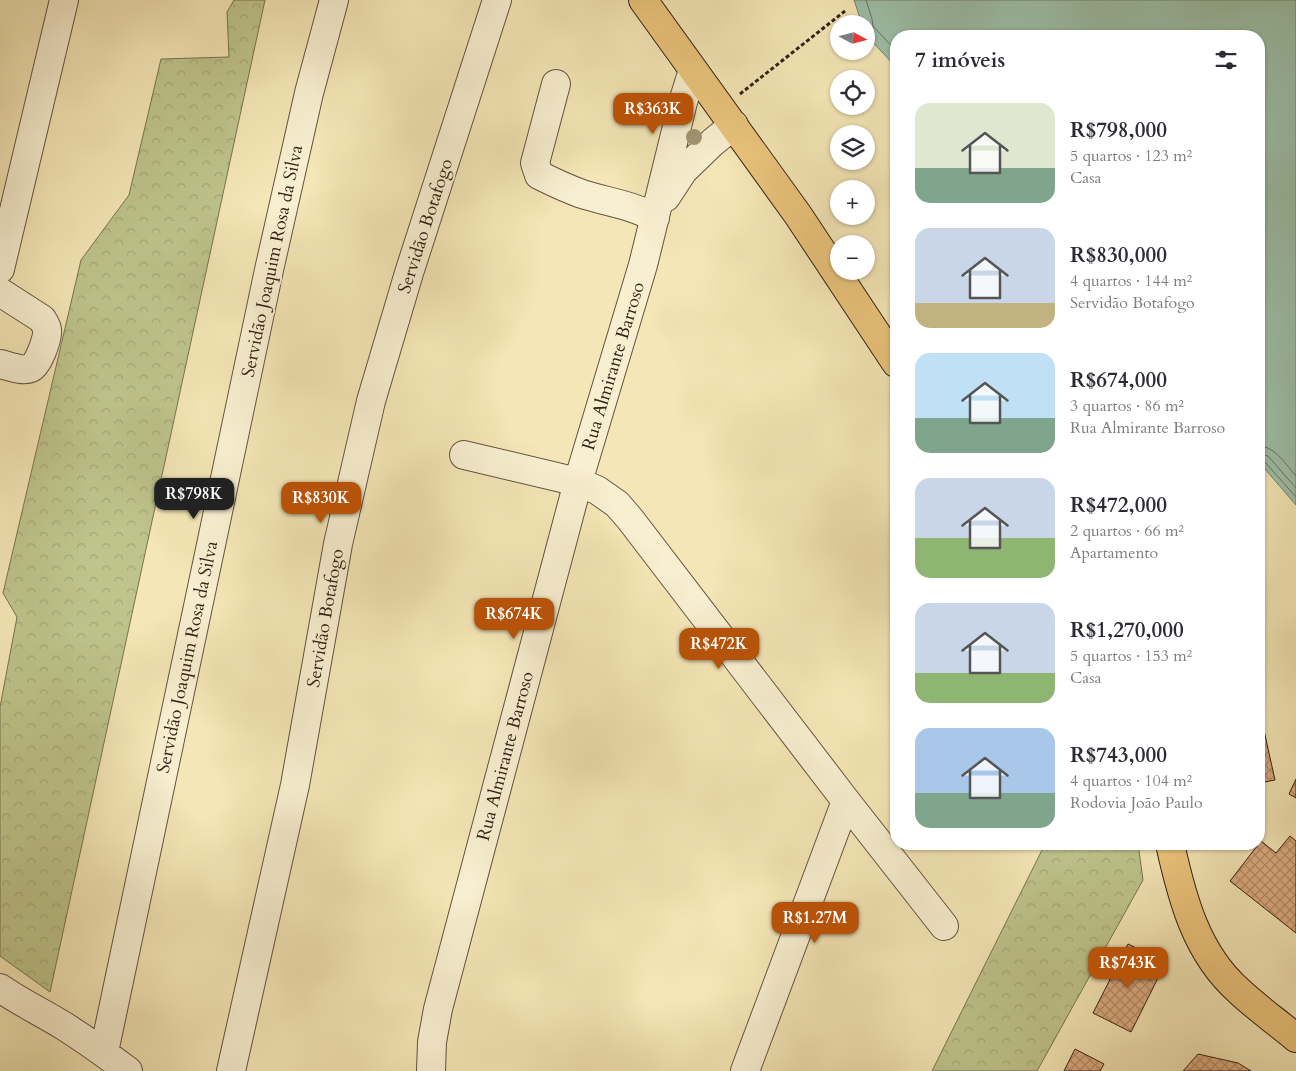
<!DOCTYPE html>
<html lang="pt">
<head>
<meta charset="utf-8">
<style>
  body { margin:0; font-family:Cardo,serif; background:#f7f7f7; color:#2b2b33; height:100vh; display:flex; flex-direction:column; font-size:19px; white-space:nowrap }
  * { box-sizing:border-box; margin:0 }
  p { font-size:16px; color:#7c7c81 }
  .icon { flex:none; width:28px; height:28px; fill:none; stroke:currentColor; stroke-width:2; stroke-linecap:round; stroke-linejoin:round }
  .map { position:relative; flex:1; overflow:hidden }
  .details { position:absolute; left:890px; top:30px; width:375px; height:820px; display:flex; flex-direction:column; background:#fff; border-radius:20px; box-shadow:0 1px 4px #0004 }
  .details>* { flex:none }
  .needle { width:32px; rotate:97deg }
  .tools { position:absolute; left:830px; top:15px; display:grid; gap:10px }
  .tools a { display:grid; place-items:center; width:45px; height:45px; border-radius:50%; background:#fff; box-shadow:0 1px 4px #0004; font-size:25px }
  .price { position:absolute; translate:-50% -42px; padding:0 11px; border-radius:10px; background:#b45309; color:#fff; font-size:16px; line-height:32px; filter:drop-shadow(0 1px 2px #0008) }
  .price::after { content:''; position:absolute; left:50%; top:30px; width:15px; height:11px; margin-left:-8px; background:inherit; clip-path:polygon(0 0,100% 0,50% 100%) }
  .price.on { background:#222; color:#fff }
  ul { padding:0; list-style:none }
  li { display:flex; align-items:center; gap:15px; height:125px; padding:0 25px }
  li span { display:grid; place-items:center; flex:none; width:140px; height:100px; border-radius:15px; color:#555 }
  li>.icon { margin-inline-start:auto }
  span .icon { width:60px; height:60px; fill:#fffc; stroke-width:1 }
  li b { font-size:21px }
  h2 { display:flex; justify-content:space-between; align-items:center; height:60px; padding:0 25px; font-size:21px }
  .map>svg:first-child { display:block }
</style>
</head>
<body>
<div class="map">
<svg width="1296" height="1071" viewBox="0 0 1296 1071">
  <defs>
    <pattern id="forest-crowns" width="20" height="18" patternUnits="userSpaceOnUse" patternTransform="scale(1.25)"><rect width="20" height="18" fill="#bec48c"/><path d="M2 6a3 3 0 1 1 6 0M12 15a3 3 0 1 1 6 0" fill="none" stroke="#a4a878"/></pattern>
    <pattern id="building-cross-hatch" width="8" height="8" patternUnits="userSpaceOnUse" patternTransform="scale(1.25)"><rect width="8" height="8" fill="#dcab80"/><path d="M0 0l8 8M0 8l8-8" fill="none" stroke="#b38b68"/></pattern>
  </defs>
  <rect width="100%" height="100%" fill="#f4e6b6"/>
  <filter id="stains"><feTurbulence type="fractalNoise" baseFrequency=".004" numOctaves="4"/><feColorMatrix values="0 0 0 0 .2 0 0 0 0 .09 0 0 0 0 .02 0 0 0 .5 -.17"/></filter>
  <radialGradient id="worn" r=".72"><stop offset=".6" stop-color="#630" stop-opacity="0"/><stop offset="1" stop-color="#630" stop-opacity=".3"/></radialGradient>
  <!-- forest -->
  <path fill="url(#forest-crowns)" stroke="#797252" d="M234,0H265L50,992L0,956V707L17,617L3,593L81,260L129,195L161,59L229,57L227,12Z
    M1045,844H1138L1143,880L1037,1071H932Z"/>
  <!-- water -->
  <path fill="#9cc0a9" stroke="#72806f" d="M854,0H1296V505L1259,462V36H896V67L866,35V24H862Z"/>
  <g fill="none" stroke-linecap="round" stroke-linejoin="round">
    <!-- shore -->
    <path stroke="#687060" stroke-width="1" d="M866,0L872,19L873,26L896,51
      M1259,446C1275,446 1286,465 1296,476
      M1259,453L1268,456L1296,488
      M1259,459L1264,461L1296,497"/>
  </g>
  <!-- building -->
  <path fill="url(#building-cross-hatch)" stroke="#342117" d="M1259,708L1275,780L1259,783Z
    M1296,779V798L1289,794Z
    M1290,836L1296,841V933L1230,881L1261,841L1276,853Z
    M1128,944L1157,958L1150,974L1158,978L1131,1032L1093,1013Z
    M1075,1049L1104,1064L1100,1071H1064Z
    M1198,1054L1238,1063L1251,1071H1183Z"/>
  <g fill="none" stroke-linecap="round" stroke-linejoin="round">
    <defs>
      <path id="minor" d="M556,84L535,163L539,175C553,182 568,189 582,194C607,202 633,205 655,218
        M666,197L683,171L713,142L734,125
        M0,269L64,0
        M0,292L42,319C45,324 48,328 47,334C46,342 38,365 31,368C22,372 9,366 0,364
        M464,455L578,482L597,490L617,504L630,519L846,801L944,926
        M0,988C20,1002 43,1013 64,1026C86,1040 107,1055 128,1071
        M104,1052L269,270L309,93L334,0
        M231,1071L295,785L338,544L371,401L409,273L497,0
        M431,1071L432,1042L438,1009L578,482L643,265L683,102L693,70
        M745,1071L846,801"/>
      <path id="major" d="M643,0L798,215L896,363
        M1170,844C1182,898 1196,953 1239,991C1257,1008 1277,1022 1296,1038"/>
    </defs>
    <!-- minor casing -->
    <use href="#minor" stroke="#64523f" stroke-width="30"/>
    <!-- major casing -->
    <use href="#major" stroke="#342117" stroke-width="30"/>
    <!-- path -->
    <path stroke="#342117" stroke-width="3" stroke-dasharray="4 2.5" stroke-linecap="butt" d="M740,94L845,11"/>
    <!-- minor -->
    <use href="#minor" stroke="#f8efd0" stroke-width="28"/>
    <!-- major -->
    <use href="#major" stroke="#eac37b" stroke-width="28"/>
  </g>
  <!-- trees -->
  <circle fill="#a19572" cx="694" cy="137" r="8"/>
  <g text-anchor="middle" stroke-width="4" stroke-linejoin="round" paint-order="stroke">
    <!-- street labels -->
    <g font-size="18" fill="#342117" stroke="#f8efd0">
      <text transform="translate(425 226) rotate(-72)" y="6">Servidão Botafogo</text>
      <text transform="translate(272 261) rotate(-78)" y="6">Servidão Joaquim Rosa da Silva</text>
      <text transform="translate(613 366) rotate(-73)" y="6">Rua Almirante Barroso</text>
      <text transform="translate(325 618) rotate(-80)" y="6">Servidão Botafogo</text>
      <text transform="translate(187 657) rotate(-78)" y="6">Servidão Joaquim Rosa da Silva</text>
      <text transform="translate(505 756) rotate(-75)" y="6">Rua Almirante Barroso</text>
    </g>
  </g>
  <rect width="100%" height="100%" filter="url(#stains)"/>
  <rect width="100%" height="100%" fill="url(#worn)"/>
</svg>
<div class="tools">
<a><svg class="needle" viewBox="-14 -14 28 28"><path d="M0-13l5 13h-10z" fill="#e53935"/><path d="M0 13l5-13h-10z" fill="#7c7c81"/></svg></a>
<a><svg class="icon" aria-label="locate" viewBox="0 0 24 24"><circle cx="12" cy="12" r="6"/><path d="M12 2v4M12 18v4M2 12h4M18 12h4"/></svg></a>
<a><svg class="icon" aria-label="layers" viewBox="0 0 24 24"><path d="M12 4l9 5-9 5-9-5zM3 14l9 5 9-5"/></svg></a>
<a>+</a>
<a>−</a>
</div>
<b class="price" style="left:653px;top:135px">R$363K</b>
<b class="price on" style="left:194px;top:520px">R$798K</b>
<b class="price" style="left:321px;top:524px">R$830K</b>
<b class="price" style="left:514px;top:640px">R$674K</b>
<b class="price" style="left:719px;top:670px">R$472K</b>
<b class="price" style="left:815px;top:944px">R$1.27M</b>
<b class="price" style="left:1128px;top:989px">R$743K</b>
<section class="details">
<h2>7 imóveis<svg class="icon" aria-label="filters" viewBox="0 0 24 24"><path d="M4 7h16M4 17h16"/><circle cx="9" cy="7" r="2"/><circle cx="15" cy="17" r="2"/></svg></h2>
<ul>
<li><span style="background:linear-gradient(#dfe7d0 65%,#7fa58c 0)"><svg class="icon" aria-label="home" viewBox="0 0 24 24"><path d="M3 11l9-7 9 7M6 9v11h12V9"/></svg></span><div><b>R$798,000</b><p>5 quartos · 123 m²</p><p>Casa</p></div></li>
<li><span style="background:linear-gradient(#c9d6e8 75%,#c2b280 0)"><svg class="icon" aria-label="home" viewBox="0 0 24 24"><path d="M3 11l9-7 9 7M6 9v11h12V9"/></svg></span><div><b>R$830,000</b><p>4 quartos · 144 m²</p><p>Servidão Botafogo</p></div></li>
<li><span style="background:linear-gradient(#bfe0f5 65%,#7fa58c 0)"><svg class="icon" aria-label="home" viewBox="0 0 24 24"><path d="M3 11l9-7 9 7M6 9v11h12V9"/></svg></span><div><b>R$674,000</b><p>3 quartos · 86 m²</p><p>Rua Almirante Barroso</p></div></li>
<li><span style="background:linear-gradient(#c9d6e8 60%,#8fb573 0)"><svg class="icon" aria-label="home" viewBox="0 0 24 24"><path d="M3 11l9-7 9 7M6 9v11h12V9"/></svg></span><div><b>R$472,000</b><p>2 quartos · 66 m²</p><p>Apartamento</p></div></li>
<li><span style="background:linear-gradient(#c9d6e8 70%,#8fb573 0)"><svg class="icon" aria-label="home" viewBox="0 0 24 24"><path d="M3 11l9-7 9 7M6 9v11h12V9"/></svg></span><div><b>R$1,270,000</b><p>5 quartos · 153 m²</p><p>Casa</p></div></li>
<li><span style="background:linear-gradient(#a9c7e8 65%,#7fa58c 0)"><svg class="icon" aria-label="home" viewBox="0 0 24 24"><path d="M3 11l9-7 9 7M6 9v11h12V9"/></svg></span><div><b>R$743,000</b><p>4 quartos · 104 m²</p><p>Rodovia João Paulo</p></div></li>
</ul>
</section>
</div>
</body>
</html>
